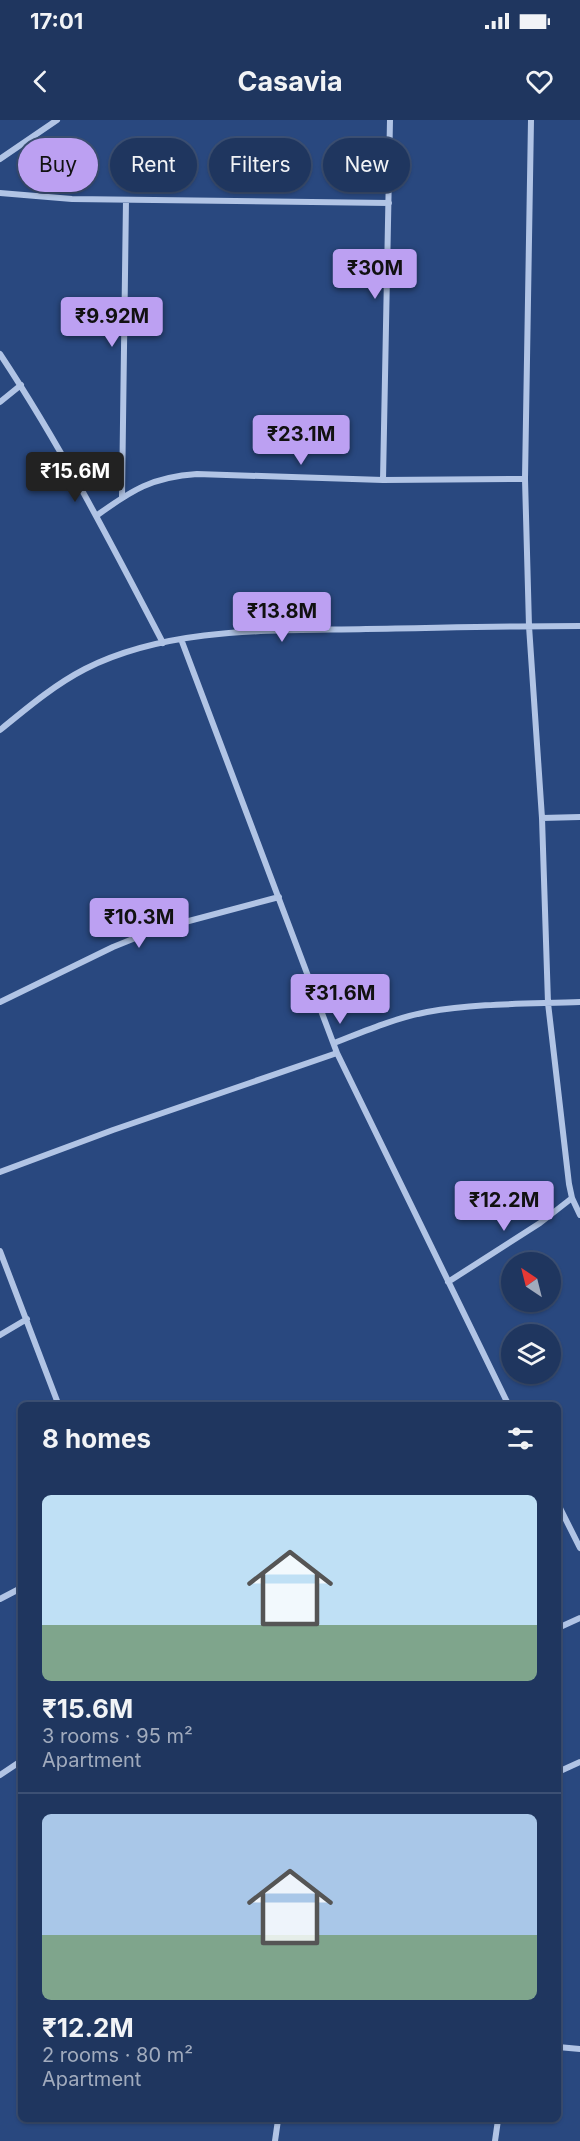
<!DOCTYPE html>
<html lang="en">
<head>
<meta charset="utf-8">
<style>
  body { margin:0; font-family:Inter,sans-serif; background:#2c4168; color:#f1f3f6; height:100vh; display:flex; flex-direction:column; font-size:22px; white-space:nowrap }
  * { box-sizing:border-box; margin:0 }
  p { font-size:20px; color:#a1abbd }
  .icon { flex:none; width:33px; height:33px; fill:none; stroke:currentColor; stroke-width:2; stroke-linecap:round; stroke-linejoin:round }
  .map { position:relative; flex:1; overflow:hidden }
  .side { position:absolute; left:18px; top:1282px; width:543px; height:720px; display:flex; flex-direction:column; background:#1f365f; border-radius:9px; box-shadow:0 2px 4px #0004,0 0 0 2px #3c5074 }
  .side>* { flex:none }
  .hud { position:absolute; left:18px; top:18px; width:544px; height:54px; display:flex; gap:12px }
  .needle { width:39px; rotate:325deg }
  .tools { position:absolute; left:501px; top:1132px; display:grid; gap:12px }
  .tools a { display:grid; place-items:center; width:60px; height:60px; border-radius:50%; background:#1f365f; box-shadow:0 2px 4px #0004,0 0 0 2px #3c5074; font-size:30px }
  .price { position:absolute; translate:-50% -51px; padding:0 14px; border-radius:6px; background:#bca0f2; color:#111; font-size:20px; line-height:39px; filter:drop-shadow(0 2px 3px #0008) }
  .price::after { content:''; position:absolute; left:50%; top:36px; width:18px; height:14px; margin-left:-9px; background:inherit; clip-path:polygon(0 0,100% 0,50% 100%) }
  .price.selected { background:#222; color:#fff }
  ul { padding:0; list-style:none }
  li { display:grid; align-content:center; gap:12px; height:318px; padding:0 24px }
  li+li { border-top:2px solid #3c5074 }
  li span { display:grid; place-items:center; height:186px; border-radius:9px; color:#555 }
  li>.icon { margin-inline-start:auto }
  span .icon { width:108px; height:108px; fill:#fffc; stroke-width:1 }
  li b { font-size:26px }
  h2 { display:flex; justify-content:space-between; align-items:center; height:72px; padding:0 24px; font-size:26px }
  .pill { padding:0 21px; border-radius:27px; background:#1f365f; box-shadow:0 2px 4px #0004,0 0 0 2px #3c5074; font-size:21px; line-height:54px }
  .pill.selected { background:#bca0f2; color:#111 }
  .status { display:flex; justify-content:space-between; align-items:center; height:42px; padding:0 30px; background:#1f365f; direction:ltr }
  .status svg { height:16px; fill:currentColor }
  header { display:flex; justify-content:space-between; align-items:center; height:78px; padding:0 24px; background:#1f365f; font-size:27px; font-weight:700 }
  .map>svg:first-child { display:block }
</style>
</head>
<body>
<div class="status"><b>17:01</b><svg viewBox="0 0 49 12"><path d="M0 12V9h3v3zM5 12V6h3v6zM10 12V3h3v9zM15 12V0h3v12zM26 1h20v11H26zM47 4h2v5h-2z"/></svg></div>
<header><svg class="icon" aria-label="back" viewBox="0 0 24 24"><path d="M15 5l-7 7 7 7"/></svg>Casavia<svg class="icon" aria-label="heart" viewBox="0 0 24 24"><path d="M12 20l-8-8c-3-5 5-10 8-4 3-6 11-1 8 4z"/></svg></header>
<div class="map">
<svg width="580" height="2021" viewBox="0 0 580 2021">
  <rect width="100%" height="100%" fill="#29487f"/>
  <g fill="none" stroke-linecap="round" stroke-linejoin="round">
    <!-- minor -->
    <path stroke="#b1c4e5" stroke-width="6" d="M531,0L525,359L529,506L542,698L548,883L569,1064L572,1078L580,1095
      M0,39L57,0
      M0,73L72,79L389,83
      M0,234C61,326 112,425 163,523
      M0,282L21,265
      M383,360L390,0
      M122,377L126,80
      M96,396C132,370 152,357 197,354L383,360L525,359
      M181,519L337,933L509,1286
      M0,610C27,588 54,565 85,549C170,506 274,511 366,509C437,508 509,506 580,506
      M542,698L580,697
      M0,882L113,827L155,810L279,777
      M334,923C365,911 395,898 427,892C477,883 529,884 580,882
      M0,1052L113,1010L337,933
      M0,1131L59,1286
      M448,1162L540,1103L572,1078
      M0,1215L27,1199
      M558,1384L580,1428
      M0,1479L21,1468
      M558,1508L580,1498
      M558,1652L580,1642
      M0,1655L21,1641
      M558,1927L580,1929
      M275,2021L278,2000
      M495,2021L498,2000"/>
  </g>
</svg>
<div class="tools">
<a><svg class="needle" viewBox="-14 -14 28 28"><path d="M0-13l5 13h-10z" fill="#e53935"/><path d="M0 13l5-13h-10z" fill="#a1abbd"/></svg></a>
<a><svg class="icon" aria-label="layers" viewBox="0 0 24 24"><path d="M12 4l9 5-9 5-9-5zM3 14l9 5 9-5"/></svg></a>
</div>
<b class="price" style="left:375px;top:180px">₹30M</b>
<b class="price" style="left:112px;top:228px">₹9.92M</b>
<b class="price" style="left:301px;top:346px">₹23.1M</b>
<b class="price selected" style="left:75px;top:383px">₹15.6M</b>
<b class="price" style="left:282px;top:523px">₹13.8M</b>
<b class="price" style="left:139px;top:829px">₹10.3M</b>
<b class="price" style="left:340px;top:905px">₹31.6M</b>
<b class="price" style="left:504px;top:1112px">₹12.2M</b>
<div class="hud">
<a class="pill selected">Buy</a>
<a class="pill">Rent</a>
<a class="pill">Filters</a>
<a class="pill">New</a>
</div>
<section class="side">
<h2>8 homes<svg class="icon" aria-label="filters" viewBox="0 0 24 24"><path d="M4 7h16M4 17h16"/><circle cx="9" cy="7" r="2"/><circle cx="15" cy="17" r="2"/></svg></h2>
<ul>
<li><span style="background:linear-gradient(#bfe0f5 70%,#7fa58c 0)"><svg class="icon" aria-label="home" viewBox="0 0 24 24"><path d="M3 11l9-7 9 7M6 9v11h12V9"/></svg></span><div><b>₹15.6M</b><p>3 rooms · 95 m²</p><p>Apartment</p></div></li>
<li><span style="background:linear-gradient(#a9c7e8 65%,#7fa58c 0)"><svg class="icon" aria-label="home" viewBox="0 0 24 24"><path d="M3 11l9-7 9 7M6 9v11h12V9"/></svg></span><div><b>₹12.2M</b><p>2 rooms · 80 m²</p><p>Apartment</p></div></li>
</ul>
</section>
</div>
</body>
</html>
